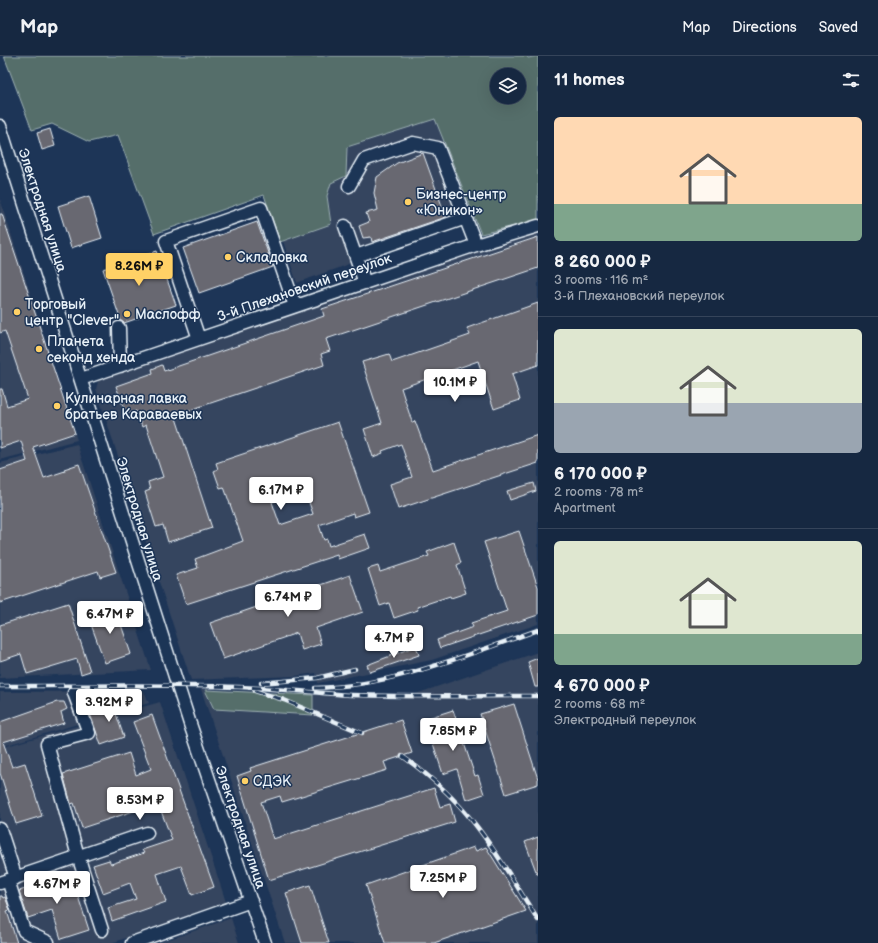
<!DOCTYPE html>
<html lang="en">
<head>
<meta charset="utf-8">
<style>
  body { margin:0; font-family:"Balsamiq Sans",sans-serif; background:#1f3048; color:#f1f3f6; height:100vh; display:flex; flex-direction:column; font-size:15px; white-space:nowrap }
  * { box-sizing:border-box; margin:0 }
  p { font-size:13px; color:#9ea6b1 }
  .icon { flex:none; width:22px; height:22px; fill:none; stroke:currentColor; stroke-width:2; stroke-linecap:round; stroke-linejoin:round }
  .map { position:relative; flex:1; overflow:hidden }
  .panel { display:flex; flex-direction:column; background:#162841; width:340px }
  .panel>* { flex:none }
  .tools { position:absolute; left:490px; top:12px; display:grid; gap:8px }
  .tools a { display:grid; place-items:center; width:36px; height:36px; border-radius:50%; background:#162841; box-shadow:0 4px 16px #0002,0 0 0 1px #35445a; font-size:20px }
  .price { position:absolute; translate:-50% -34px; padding:0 9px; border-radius:4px; background:#fff; color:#222; font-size:13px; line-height:26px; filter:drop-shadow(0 1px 2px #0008) }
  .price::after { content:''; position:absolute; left:50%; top:24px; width:12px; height:9px; margin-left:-6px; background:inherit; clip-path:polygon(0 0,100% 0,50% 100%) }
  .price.active { background:#ffd166; color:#111 }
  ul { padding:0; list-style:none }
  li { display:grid; align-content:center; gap:8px; height:212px; padding:0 16px }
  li+li { border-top:1px solid #35445a }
  li span { display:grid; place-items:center; height:124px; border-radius:6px; color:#555 }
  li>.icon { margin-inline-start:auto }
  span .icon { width:72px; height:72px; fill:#fffc; stroke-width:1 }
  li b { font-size:17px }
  h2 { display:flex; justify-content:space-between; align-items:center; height:48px; padding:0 16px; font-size:17px }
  header { display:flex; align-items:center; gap:24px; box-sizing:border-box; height:56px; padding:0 20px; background:#162841; border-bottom:1px solid #35445a }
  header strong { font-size:19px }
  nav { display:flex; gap:22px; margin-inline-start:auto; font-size:14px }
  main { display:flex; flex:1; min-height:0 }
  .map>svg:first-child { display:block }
</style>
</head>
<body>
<header>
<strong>Map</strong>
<nav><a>Map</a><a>Directions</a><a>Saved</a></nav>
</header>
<main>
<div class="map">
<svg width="538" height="887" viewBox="0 0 538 887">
  <rect width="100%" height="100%" fill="#1d3557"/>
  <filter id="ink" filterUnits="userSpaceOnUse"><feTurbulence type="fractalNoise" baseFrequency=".025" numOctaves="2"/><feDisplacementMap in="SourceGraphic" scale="8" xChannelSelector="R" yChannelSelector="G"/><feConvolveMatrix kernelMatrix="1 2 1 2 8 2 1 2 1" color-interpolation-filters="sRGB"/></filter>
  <g filter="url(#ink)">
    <!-- built -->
    <path fill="#34445f" d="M435,63L476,167L357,205L297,227L283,185L331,168L327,140L331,127L346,120L347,91Z
      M0,143L77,384L0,404Z
      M538,174V568L432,604L318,627L316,617L296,620L191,624L96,333L98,325Z
      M77,388L151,614L0,622V407Z
      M538,596V887H285L201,633L401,643Z
      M144,635L149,647L0,691V636Z
      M160,646L226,846L112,887H0V692Z
      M231,862L239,887H158L179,880Z"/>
    <!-- green -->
    <path fill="#546e6b" stroke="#9eb0b2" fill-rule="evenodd" d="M4,0H527L528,2L538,0V164L481,178L435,63L347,91L346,120L331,127L327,140L331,168L280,186L264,139L154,178L118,79L89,86L52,68L32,74ZM497,19H519V41H497Z
      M205,634L313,639V659L214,653Z"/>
    <!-- building -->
    <path fill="#686771" stroke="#e8f1f8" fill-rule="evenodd" d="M50,73L55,90L42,94L37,77Z
      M423,97L446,161L372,186L371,181L363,182L359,170L369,166L366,157L378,154L374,137L377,121L397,107Z
      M89,140L102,182L71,192L58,150Z
      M0,158H2L75,377L33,391L44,422L65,415L64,413L79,408L116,516L100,521L98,515L0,547V414L27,405L21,385L0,392V333H2L7,350L28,343L5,275L0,277Z
      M257,166L273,211L199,237L183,192Z
      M538,181V212L326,283L330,295L321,298L324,309L175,359L212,472L168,486L163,469L156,471L145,436L150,434L148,426L163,421L146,369L142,371L136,355L126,358L116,330L153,317L152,313L162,309L164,315L324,260L322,253Z
      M157,195L176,249L124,267L121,265L103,213Z
      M538,247V309L512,318L520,344L494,353L478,305L401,332L412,366L415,365L433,414L538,379V407L398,453L390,428L412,421L401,388L382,395L383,397L373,401L364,373L382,367L362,306L389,298L392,306L470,279L467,272Z
      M338,366L369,456L354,461L353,457L319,469L324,484L327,483L329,490L365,478L370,492L338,503L337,499L186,548L176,519L198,512L195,503L243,485L224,431L220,432L214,415L218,413L216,407ZM305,435L313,458L280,469L272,446Z
      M534,427L536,435L510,444L507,435Z
      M519,475L538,531V559L440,592L437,584L473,571L471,567L507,555L484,486Z
      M454,486L461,507L457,509L466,537L451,542L450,540L417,551L418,554L394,562L389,547L380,550L368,513L378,510L380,516L429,500L427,496Z
      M350,519L363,556L316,572L321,588L302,594L297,577L223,603L210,567Z
      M68,547L90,615L81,618L77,603L27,618L21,598L0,605V569Z
      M115,551L131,598L105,607L88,560Z
      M416,590L419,599L370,616L367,609Z
      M538,602V631H535L528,606Z
      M125,645L128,654L116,658L124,681L101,689L90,658Z
      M57,646H64L67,653L61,656L64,667L3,686L12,711L25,707L42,760L16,768L0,717V666Z
      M514,648L538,723V728L506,738L480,658Z
      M453,654L475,720L478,719L484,738L466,744L457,713L443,718L425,663Z
      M152,659L214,831L192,839L181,810L157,818L166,846L112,865L108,852L136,843L130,827L103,837L93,809L109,804L111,808L144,797L142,794L172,784L158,747L82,772L74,747L71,748L63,718L129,697L136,719L151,713L133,666Z
      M401,664L412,697L384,706L387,714L282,746L280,740L261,746L273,783L434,732L440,751L450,748L455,766L269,824L237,720L251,715L250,712Z
      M538,781V818H537L525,786Z
      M474,791L476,795L486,791L526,855L434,887H385L366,829Z
      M71,819L89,874L61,883L52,854L28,862L19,835Z
      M310,829L329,887H302L286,837Z
      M0,840H2L3,842L5,841L10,854L7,855L17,887H0Z"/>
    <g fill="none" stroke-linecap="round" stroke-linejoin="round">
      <defs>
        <path id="minor" d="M0,70L190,668L265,887
          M349,130L364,104L413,87L438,92L476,189
          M345,170L365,227
          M356,200L466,162
          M119,272L120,310
          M199,283L166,185L261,152L295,250
          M81,323L476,189L538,170
          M74,637L89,677L47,688L78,800L102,874
          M0,773L16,822
          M8,824L24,875L48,886
          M0,827L147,777
          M132,887L251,845"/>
      </defs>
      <!-- minor casing -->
      <use href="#minor" stroke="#e8f1f8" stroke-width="15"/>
      <!-- minor -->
      <use href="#minor" stroke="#1d3557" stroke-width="12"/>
      <defs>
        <path id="rail" d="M261,627L317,622L355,613
          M0,630C80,630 159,628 239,631C276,632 313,637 351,639C413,641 475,640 538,640
          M315,632C393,630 466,599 538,574
          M255,635L284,644L362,677
          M402,700C429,719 453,740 474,767C498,797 517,831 538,864"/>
      </defs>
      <!-- rail casing -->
      <use href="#rail" stroke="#e8f1f8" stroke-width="4.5"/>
      <!-- rail -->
      <use href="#rail" stroke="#1d3557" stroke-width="3" stroke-dasharray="9" stroke-linecap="butt"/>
    </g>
  </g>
  <!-- markers -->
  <g fill="#ffd166" stroke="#1d3557" stroke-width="1.5">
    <circle cx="408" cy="146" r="4"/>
    <circle cx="228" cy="201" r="4"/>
    <circle cx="17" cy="256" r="4"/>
    <circle cx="127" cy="258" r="4"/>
    <circle cx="39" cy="293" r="4"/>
    <circle cx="57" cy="350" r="4"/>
    <circle cx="245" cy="725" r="4"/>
  </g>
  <g text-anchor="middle" stroke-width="3" stroke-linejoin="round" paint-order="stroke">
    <!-- poi labels -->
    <g font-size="14" fill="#e8f1f8" stroke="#1d3557" text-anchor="start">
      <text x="416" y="143">Бизнес-центр<tspan x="416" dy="16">«Юникон»</tspan></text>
      <text x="236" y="206">Складовка</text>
      <text x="25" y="253">Торговый<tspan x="25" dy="16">центр "Clever"</tspan></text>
      <text x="135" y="263">Маслофф</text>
      <text x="47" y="290">Планета<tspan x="47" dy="16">секонд хенда</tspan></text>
      <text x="65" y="347">Кулинарная лавка<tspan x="65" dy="16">братьев Караваевых</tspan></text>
      <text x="253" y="730">СДЭК</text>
    </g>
    <!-- street labels -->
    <g font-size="14" fill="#e8f1f8" stroke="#1d3557">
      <text transform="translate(43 154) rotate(72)" y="5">Электродная улица</text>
      <text transform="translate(304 231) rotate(-19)" y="5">3-й Плехановский переулок</text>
      <text transform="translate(140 463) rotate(73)" y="5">Электродная улица</text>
      <text transform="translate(241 771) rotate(71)" y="5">Электродная улица</text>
    </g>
  </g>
</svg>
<div class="tools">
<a><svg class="icon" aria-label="layers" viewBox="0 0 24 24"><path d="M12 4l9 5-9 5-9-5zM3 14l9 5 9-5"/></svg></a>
</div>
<b class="price active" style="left:139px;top:231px">8.26M ₽</b>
<b class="price" style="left:455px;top:347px">10.1M ₽</b>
<b class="price" style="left:281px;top:455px">6.17M ₽</b>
<b class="price" style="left:288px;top:562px">6.74M ₽</b>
<b class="price" style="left:110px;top:579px">6.47M ₽</b>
<b class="price" style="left:394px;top:603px">4.7M ₽</b>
<b class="price" style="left:109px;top:667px">3.92M ₽</b>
<b class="price" style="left:453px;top:696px">7.85M ₽</b>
<b class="price" style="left:140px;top:765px">8.53M ₽</b>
<b class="price" style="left:443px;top:843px">7.25M ₽</b>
<b class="price" style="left:57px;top:849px">4.67M ₽</b>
</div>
<section class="panel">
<h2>11 homes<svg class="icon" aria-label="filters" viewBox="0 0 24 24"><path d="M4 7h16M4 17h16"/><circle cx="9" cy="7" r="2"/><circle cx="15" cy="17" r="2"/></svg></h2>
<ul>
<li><span style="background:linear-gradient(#ffd9b3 70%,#7fa58c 0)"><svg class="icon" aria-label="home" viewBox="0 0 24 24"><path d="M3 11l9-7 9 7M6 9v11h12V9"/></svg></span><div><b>8 260 000 ₽</b><p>3 rooms · 116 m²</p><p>3-й Плехановский переулок</p></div></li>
<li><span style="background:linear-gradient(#dfe7d0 60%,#9aa5b1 0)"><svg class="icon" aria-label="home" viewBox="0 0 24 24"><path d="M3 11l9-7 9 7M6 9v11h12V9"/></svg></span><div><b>6 170 000 ₽</b><p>2 rooms · 78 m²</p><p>Apartment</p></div></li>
<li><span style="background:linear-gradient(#dfe7d0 75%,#7fa58c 0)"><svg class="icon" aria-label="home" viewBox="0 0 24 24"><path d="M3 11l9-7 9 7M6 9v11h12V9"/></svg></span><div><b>4 670 000 ₽</b><p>2 rooms · 68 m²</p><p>Электродный переулок</p></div></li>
</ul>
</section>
</main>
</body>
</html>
